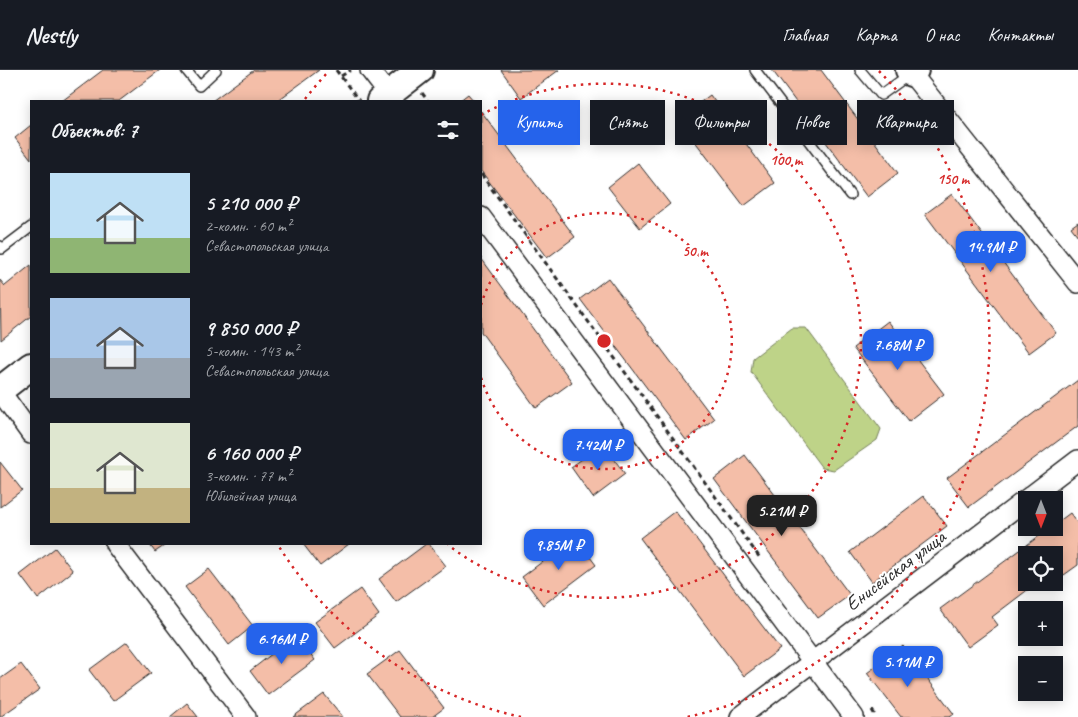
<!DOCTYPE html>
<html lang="ru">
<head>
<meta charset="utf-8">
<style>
  body { margin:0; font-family:Caveat,sans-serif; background:#20242c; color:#f1f3f6; height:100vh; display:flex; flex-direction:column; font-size:19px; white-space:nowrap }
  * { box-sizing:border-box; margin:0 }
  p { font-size:16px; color:#9ea1a6 }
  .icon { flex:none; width:28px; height:28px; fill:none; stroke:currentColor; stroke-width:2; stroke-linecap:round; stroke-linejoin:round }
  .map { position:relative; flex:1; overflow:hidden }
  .sheet { position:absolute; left:30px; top:30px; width:452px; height:445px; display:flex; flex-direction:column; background:#171b24; border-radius:0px; box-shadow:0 2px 12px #0003 }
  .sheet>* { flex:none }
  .hud { position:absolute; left:498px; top:30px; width:475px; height:45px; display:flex; gap:10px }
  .needle { width:32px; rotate:180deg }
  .buttons { position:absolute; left:1018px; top:421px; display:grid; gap:10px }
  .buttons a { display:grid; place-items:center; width:45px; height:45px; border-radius:0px; background:#171b24; box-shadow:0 2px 12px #0003; font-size:25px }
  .price { position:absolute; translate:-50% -42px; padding:0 11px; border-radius:10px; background:#2563eb; color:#fff; font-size:16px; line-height:32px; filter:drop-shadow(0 1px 2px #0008) }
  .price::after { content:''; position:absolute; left:50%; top:30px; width:15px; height:11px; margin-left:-8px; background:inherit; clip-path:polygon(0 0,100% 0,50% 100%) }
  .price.selected { background:#222; color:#fff }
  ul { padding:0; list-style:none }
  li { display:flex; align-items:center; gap:15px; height:125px; padding:0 20px }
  li span { display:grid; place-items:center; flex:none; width:140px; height:100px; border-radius:0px; color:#555 }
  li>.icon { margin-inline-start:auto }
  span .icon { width:60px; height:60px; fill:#fffc; stroke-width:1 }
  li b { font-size:21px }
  h2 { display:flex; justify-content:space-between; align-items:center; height:60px; padding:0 20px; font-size:21px }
  .tag { padding:0 18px; border-radius:0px; background:#171b24; box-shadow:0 2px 12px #0003; font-size:18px; line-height:45px }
  .tag.selected { background:#2563eb; color:#fff }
  header { display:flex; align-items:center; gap:30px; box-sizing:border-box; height:70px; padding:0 25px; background:#171b24; border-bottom:1px solid #363941 }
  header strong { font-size:24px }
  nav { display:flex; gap:28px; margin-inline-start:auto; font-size:18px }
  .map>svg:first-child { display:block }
</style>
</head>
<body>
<header>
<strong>Nestly</strong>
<nav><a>Главная</a><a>Карта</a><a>О нас</a><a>Контакты</a></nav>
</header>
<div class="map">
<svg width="1078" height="647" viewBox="0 0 1078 647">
  <rect width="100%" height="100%" fill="#fff"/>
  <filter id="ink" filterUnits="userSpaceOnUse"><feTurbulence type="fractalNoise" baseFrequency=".02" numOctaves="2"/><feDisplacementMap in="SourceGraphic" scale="10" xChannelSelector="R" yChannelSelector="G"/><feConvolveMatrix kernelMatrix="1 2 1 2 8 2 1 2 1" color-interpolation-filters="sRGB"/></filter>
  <g filter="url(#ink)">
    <!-- green -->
    <path fill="#bed388" stroke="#747f5a" d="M792,258H806L881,359L877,370L834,400L822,398L751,302L753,288Z"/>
    <!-- building -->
    <path fill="#f4bea8" stroke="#2b2b2b" d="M103,0H160L119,31H62Z
      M254,0H319L277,31H212Z
      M501,0H559L521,28Z
      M772,0H821L898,103L867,127Z
      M468,24L474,31H459Z
      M710,25L775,113L744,136L678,49Z
      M481,41L575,167L547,188L481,101Z
      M31,55V89L15,68Z
      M638,93L670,134L640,158L608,117Z
      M952,124L1056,263L1029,283L925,144Z
      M1078,152V166L1071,157Z
      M481,188L572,312L536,338L481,262Z
      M31,195V246L1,270L0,210L5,216Z
      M608,208L714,349L686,370L580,229Z
      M888,251L944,324L909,351L853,278Z
      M1078,310V356L969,437L947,408Z
      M603,374L625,404L593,428L571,397Z
      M745,385L850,525L818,548L714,409Z
      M0,392L22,420L0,437Z
      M924,426L947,456L872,512L850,482Z
      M675,441L780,579L744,606L640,468Z
      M1070,443L1078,454V495L1064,505L1058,498L1054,501V485H1026V512H1038L992,547L998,555L968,577L940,539L1050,458H1054V455Z
      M575,467L596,495L543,535L522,507Z
      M149,474H167L155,482Z
      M303,474H349L320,496Z
      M426,474H429L446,496L396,532L379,509Z
      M55,478L73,501L38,529L20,505Z
      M209,499L253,556L229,575L185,517Z
      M360,519L379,545L335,578L315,552Z
      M296,565L315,590L268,625L250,601Z
      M127,572L151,603L113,631L89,600Z
      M903,576L954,644L950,647H901L867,603Z
      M400,580L444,638L432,647H400L367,604Z
      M21,594L40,619L0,647V609Z
      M324,624L343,647H293Z
      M187,633L198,647H170Z"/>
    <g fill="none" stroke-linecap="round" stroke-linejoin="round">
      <defs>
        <path id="lane" d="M186,0L199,16L216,0
          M755,0L850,125
          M860,0L881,25L910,4
          M0,176L2,179L31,157"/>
        <path id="street" d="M370,0L394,31
          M911,3L1078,213
          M481,147L854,647
          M0,321L31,364
          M115,474L246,647
          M740,647L1078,390"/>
        <path id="secondary" d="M909,0L911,3L915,0
          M380,31L420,0
          M0,320L31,296"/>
      </defs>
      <!-- lane casing -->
      <use href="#lane" stroke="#2b2b2b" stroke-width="12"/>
      <!-- street casing -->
      <use href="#street" stroke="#2b2b2b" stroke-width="22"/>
      <!-- secondary casing -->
      <use href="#secondary" stroke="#2b2b2b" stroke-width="30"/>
      <!-- path -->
      <path stroke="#2b2b2b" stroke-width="3" stroke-dasharray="5 4" stroke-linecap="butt" d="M336,0L359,31
        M341,6L351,0
        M422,23L428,31
        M481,104L760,488
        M872,640L876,647"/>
      <!-- lane -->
      <use href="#lane" stroke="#fff" stroke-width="9"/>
      <!-- street -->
      <use href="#street" stroke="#fff" stroke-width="19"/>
      <!-- secondary -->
      <use href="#secondary" stroke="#fff" stroke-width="26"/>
    </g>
  </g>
  <!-- distance rings -->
  <g fill="none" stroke="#d62828" stroke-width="2.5" stroke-dasharray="2.5 5">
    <path d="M481 235A128 128 0 1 1 481 307"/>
    <path d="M481 45A257 257 0 1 1 448 475"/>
    <path d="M521 647A385 385 0 0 1 278 475M305 29A385 385 0 0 1 329 1M879 1A385 385 0 0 1 687 647"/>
  </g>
  <g text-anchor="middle" stroke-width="4" stroke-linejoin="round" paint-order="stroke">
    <!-- street labels -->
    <g font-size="20" fill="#2b2b2b" stroke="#fff">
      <text transform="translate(895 500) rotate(-37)" y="7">Енисейская улица</text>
    </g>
  </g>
  <circle cx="604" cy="271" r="8" fill="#d62828" stroke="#fff" stroke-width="2.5"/>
  <g font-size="15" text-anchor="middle" font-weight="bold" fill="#d62828" stroke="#fff" stroke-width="4" stroke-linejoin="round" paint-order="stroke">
    <text x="786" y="95">100 m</text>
    <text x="953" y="114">150 m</text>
    <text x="695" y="186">50 m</text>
  </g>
</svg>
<div class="buttons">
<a><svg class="needle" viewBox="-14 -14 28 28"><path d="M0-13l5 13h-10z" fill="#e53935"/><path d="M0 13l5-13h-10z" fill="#9ea1a6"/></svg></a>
<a><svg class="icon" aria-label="locate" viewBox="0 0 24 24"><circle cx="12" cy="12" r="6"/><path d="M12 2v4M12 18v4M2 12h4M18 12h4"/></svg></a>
<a>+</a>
<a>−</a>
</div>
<b class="price" style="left:991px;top:203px">14.9M ₽</b>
<b class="price" style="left:898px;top:301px">7.68M ₽</b>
<b class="price" style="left:598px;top:401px">7.42M ₽</b>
<b class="price selected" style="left:782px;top:467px">5.21M ₽</b>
<b class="price" style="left:559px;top:501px">9.85M ₽</b>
<b class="price" style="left:282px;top:595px">6.16M ₽</b>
<b class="price" style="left:908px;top:618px">5.11M ₽</b>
<div class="hud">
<a class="tag selected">Купить</a>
<a class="tag">Снять</a>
<a class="tag">Фильтры</a>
<a class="tag">Новое</a>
<a class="tag">Квартира</a>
</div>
<section class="sheet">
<h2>Объектов: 7<svg class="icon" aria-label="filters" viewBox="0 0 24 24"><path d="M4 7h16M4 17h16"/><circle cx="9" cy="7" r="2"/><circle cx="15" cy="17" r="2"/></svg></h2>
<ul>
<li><span style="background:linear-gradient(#bfe0f5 65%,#8fb573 0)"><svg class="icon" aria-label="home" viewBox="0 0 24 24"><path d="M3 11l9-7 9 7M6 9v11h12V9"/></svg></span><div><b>5 210 000 ₽</b><p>2-комн. · 60 m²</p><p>Севастопольская улица</p></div></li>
<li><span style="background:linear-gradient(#a9c7e8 60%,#9aa5b1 0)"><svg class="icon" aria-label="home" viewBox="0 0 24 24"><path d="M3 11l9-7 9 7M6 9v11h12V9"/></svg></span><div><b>9 850 000 ₽</b><p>5-комн. · 143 m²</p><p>Севастопольская улица</p></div></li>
<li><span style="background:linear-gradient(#dfe7d0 65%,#c2b280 0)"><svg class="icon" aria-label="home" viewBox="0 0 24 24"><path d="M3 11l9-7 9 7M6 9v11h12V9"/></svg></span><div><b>6 160 000 ₽</b><p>3-комн. · 77 m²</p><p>Юбилейная улица</p></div></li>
</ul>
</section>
</div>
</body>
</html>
